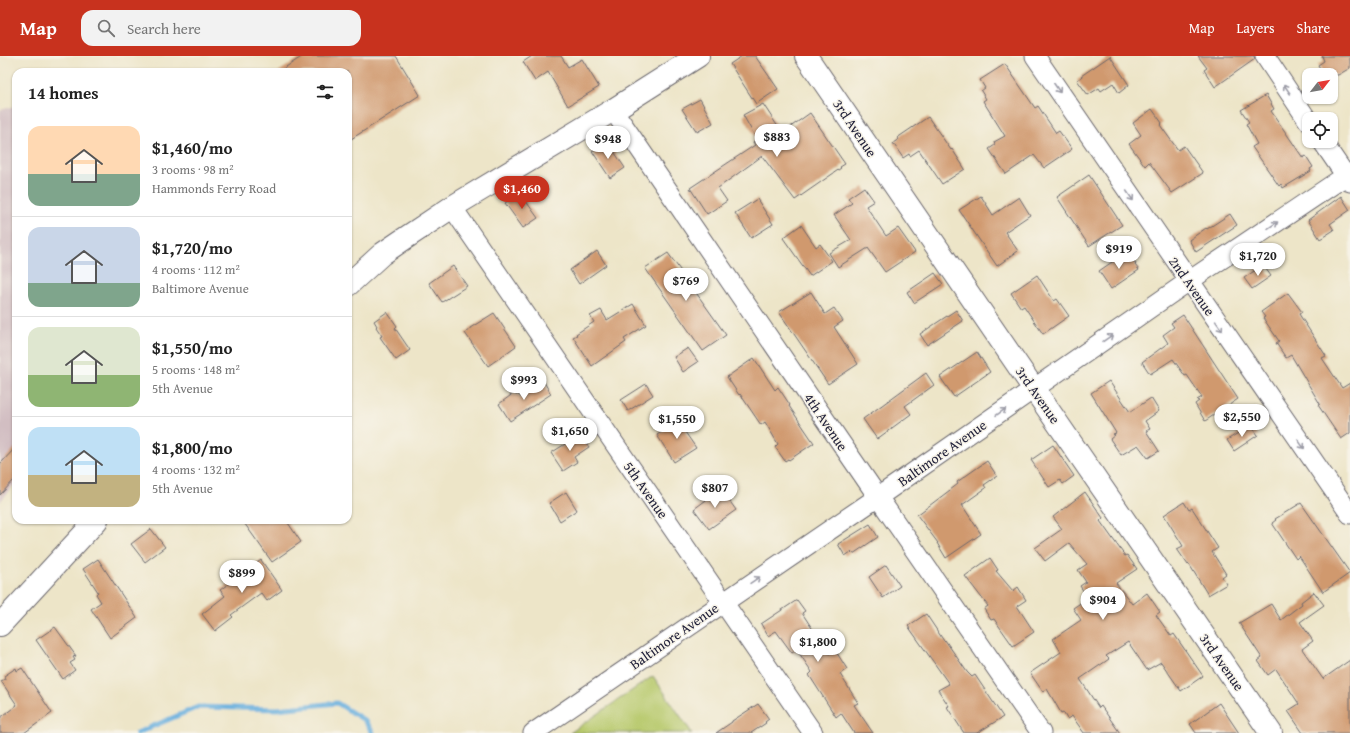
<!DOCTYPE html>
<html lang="en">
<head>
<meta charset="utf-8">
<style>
  body { margin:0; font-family:"Gentium Book Plus",serif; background:#f2f2f2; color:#222; height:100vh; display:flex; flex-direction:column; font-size:15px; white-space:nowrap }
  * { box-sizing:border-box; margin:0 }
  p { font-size:13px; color:#767676 }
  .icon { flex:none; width:22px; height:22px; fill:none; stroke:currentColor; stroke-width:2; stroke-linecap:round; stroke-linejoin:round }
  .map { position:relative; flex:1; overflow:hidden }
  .drawer { position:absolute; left:12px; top:12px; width:340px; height:456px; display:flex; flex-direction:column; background:#fff; border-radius:12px; box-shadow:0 1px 3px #0004 }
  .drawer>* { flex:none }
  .needle { width:26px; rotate:59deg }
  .buttons { position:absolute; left:1302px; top:12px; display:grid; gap:8px }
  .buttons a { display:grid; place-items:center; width:36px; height:36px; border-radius:8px; background:#fff; box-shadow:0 1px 3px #0004; font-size:20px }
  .price { position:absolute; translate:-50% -34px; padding:0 9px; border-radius:14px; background:#fff; color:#222; font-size:13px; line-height:26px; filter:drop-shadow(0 1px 2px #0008) }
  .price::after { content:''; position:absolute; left:50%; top:24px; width:12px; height:9px; margin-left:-6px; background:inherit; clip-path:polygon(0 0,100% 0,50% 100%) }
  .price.active { background:#c8321e; color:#fff }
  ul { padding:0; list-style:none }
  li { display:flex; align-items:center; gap:12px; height:100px; padding:0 16px }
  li+li { border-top:1px solid #e0e0e0 }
  li span { display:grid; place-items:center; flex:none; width:112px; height:80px; border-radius:12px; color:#555 }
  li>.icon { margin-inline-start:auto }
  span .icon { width:48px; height:48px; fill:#fffc; stroke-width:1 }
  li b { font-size:17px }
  h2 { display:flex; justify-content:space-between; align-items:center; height:48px; padding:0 16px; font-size:17px }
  header { display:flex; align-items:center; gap:24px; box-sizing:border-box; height:56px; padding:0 20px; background:#c8321e; color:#fff }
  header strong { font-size:19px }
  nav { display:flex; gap:22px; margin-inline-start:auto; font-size:14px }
  .search { width:280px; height:36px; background:#f2f2f2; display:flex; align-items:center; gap:10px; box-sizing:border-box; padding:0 14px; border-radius:12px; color:#767676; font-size:15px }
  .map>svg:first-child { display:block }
</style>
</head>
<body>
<header>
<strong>Map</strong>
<div class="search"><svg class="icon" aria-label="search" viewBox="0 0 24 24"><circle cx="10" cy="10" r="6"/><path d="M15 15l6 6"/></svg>Search here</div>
<nav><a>Map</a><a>Layers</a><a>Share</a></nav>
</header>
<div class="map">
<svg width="1350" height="677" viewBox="0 0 1350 677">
  <rect width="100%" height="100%" fill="#f7f3e8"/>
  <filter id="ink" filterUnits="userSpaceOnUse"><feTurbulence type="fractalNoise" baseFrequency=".025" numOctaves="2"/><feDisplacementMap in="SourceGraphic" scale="8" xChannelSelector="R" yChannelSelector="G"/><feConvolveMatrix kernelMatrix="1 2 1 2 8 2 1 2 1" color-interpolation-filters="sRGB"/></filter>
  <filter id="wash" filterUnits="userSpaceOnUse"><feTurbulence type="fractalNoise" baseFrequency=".012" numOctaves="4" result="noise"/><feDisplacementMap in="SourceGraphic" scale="16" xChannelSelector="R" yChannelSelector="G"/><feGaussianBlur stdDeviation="0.9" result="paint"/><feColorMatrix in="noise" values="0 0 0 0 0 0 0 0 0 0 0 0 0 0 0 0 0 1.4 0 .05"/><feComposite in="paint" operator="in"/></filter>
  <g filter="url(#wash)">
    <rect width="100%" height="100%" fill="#ede5c8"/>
    <!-- industrial -->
    <path fill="#d2bec2" d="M16,50V426L0,446V54Z"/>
    <!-- green -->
    <path fill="#b7c96c" stroke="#6c7654" d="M653,620L692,677H570Z"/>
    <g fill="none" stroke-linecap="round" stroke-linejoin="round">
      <!-- stream -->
      <path stroke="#67afde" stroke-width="5" d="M137,677L198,651L277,653L337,647L364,664L373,677"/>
    </g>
    <g id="blocks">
      <!-- building -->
      <path fill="#d0996e" d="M303,0H396L420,39L348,85V16H278Z
        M532,0H561L568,11L582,3L599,31L568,50L548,16L535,25L523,6Z
        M742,0H755L778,33L756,48L730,8Z
        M1110,0L1129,29L1119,37L1113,27L1101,35L1099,32L1088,39L1077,24L1082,21L1081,20Z
        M1198,0H1254L1255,3L1215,31L1204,14L1207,12Z
        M1322,0H1350V12L1338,19H1324L1318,9L1324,5Z
        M1005,8L1035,52L1038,50L1056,77L1059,75L1072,93L1044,112L1034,99L1006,118L989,93L995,89L994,86L1005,80L983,45L986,43L981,35L985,32L980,24Z
        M1266,39L1274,53L1271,55L1303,102L1306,100L1313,111L1310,113L1311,115L1283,132L1281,128L1279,130L1252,91L1257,88L1246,68L1249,66L1241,54Z
        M700,43L713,67L697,76L682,53Z
        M763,48L782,77L810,57L845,108L840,111L841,112L795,144L762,100L718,132L727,145L707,158L690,132L755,89L753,86L757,84L743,59Z
        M1152,53L1162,67L1160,69L1178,94L1184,90L1203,117L1172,137L1149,106L1145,110L1129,88L1141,79L1133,67Z
        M928,61L951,94L952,93L965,113L942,128L919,94L910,100L909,98L903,102L893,87L899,83L897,82Z
        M607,85L625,112L610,122L592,95Z
        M1089,119L1122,169L1089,190L1057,141Z
        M864,131L874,145L866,150L886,180L898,172L915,196L885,216L868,192L838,211L829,197L851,184L834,159L852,147L848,142Z
        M520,137L538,162L523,172L505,147Z
        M981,140L993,159L1019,141L1030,159L1005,176L1018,195L997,210L959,154Z
        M1341,140L1350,154L1330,168L1334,174L1320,183L1308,164Z
        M757,143L773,168L751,182L735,157Z
        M1230,158L1237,169L1196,196L1189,184L1206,172L1207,173Z
        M801,169L816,191L820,188L832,205L810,220L783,182Z
        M597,195L606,209L579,228L570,214Z
        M1128,195L1136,208L1135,209L1139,214L1111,233L1099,215Z
        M668,197L726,279L703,295L645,212Z
        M1263,209L1271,220L1252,233L1244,222Z
        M453,210L467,230L442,246L429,227Z
        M935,217L943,228L914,247L907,236Z
        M1037,219L1054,245L1057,243L1069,260L1043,278L1024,250L1021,252L1011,237Z
        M811,236L825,258L834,252L843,265L834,271L858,308L828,328L779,256Z
        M1288,237L1302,256L1299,258L1326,300L1322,302L1342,332L1350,327V377L1341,383L1318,349L1320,348L1291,299L1286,302L1276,287L1279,285L1263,262L1265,261L1261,256Z
        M633,248L646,269L624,283L626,286L592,310L573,281L577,279L576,278L594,266L590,260L601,254L607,264Z
        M956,254L963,265L927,289L920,278Z
        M387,256L397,270L395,272L410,294L396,304L380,281L382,280L376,271L377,270L374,265Z
        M494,257L516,290L488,310L465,277L470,273V272Z
        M1183,259L1238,343L1205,365L1195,348L1199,345L1197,344L1202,341L1187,319L1185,320L1173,303L1150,318L1142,306L1168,287L1163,279L1174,271L1171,267Z
        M688,292L698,306L683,316L674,301Z
        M977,296L990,316L954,341L940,321Z
        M754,302L775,334L778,331L790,349L789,350L814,387L789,404L788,403L785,405L775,391L778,388L765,366L761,369L740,338L739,339L727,321Z
        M926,317L934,329L905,350L911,358L877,383L863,363Z
        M1109,325L1130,356L1151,342L1159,355L1145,365L1150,373L1146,375L1159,395L1148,402L1138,389L1121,399L1110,383L1115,379L1113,378L1116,377L1091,337Z
        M544,326L551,338L510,365L499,348L514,337L516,339L518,338L521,341Z
        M646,328L653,339L628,355L621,344Z
        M684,361L691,372L685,376L696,392L674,406L657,379Z
        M1251,369L1258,379L1234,395L1227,384Z
        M581,378L589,391L574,401L577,406L563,415L551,397Z
        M1053,389L1074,420L1063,428L1060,424L1049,431L1031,404Z
        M16,391V422L0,439V408Z
        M987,405L997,420L984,429L986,432L962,449L981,478L946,502L937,487H938L917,459L958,428L957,426Z
        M721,433L736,454L709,473L694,453Z
        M566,436L577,454L560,465L549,447Z
        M1085,436L1103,462L1100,465L1125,500L1127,499L1137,513L1116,527L1132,548L1147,537L1160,556L1156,559L1171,580L1174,578L1203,620L1181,635L1161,606L1147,614L1128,586L1106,600L1109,603L1080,623L1099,652L1101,650L1120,677H1084L1072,660L1067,663L1063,656L1061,657L1047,633L1043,636L1030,617L1061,596L1053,583L1081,564L1073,552L1088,542L1080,530L1086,526L1078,514L1087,508L1069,487L1045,505L1035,492L1062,473L1053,461Z
        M1184,446L1189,454L1192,452L1218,492L1212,496L1226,518L1222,521L1227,528L1208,539L1189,508L1188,509L1177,493L1183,490L1164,459Z
        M1301,447L1350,517L1323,536L1299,500L1296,503L1272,467L1276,464L1275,463Z
        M242,464H286L301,486L272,506Z
        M870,468L878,481L853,498L851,496L845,500L838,488Z
        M151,473L165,491L145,506L131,488Z
        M990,502L998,514L996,515L1013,535L1018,531L1026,544L1017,550L1034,576L1013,590L994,563L991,564L984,553L988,550L965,520Z
        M98,503L137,562L110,582L91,553L101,546L96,538L98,536L83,513Z
        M261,504L282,534L267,545L261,537L231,559L233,561L215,575L202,558L225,540L220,534Z
        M886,509L900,530L883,542L869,521Z
        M1314,536L1324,549L1300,566L1313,585L1302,593L1323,623L1350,604V677H1303L1288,655L1299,648L1276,613L1268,619L1258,605L1262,602L1239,567L1271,548L1281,564L1302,548L1301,546Z
        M797,544L805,555L802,557L829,598L835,594L847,613L840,618L858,647L854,649L873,677H854L841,657L836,661L809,619L812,616L797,594L792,597L776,575L768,580L761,568Z
        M926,558L944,585L945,584L967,616L972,621L975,619L1003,661L977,677H964L947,651L949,650L938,634L949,628L908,570Z
        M55,571L76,600L73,601L75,604L70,607L75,614L63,623L36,584Z
        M16,612L17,615L22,612L52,657L24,677H0V662L17,649L1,625L5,623L4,620Z
        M1219,647L1239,677H1196L1190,668Z
        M758,648L769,663L765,666L766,667L751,677H716L732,666V665Z"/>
    </g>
  </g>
  <g filter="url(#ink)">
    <use href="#blocks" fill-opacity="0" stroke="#69666c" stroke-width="1"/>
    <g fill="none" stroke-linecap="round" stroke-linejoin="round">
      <defs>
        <path id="minor" d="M1035,0L1350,458
          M1265,0L1309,66
          M613,54L878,441L1041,677
          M1322,85L1350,126
          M452,151L813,677
          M533,677L878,441L1189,225L1350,117"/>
        <path id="tertiary" d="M806,0L1034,333L1271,677
          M348,229L382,198L401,185L452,151L613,54L698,0
          M0,569L97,464"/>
      </defs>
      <!-- minor casing -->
      <use href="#minor" stroke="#69666c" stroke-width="21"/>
      <!-- tertiary casing -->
      <use href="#tertiary" stroke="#69666c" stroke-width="24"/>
      <!-- minor -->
      <use href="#minor" stroke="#fff" stroke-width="19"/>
      <!-- tertiary -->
      <use href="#tertiary" stroke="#fff" stroke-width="22"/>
    </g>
    <!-- one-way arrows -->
    <defs><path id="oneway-shaft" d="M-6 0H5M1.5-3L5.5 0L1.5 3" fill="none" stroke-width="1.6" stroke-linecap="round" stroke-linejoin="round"/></defs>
    <g stroke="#9c9ca7">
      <use href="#oneway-shaft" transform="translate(1057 32) rotate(56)"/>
      <use href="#oneway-shaft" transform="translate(1287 33) rotate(-124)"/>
      <use href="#oneway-shaft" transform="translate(1130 140) rotate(56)"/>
      <use href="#oneway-shaft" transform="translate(1273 169) rotate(-34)"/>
      <use href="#oneway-shaft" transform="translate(1219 270) rotate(55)"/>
      <use href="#oneway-shaft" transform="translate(1108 282) rotate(-35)"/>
      <use href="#oneway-shaft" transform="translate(1001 356) rotate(-35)"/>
      <use href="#oneway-shaft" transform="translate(1301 388) rotate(55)"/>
      <use href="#oneway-shaft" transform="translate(755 524) rotate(-34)"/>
    </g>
  </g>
  <g text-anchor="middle" stroke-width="3" stroke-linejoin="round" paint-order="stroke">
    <!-- street labels -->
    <g font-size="14" fill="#22223b" stroke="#f7f3e8">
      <text transform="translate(855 72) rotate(56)" y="5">3rd Avenue</text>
      <text transform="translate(1192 230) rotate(55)" y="5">2nd Avenue</text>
      <text transform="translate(1038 339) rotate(55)" y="5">3rd Avenue</text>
      <text transform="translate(826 366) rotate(56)" y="5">4th Avenue</text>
      <text transform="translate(942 397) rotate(-35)" y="5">Baltimore Avenue</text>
      <text transform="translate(646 434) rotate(55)" y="5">5th Avenue</text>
      <text transform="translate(674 580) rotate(-35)" y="5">Baltimore Avenue</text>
      <text transform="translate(1222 606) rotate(55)" y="5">3rd Avenue</text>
    </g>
  </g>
</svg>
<div class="buttons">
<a><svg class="needle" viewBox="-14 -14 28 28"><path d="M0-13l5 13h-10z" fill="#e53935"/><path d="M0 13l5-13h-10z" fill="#767676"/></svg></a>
<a><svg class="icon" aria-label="locate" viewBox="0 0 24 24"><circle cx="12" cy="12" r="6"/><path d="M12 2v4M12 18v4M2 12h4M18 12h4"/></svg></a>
</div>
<b class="price" style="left:777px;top:102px">$883</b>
<b class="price" style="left:608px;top:104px">$948</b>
<b class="price active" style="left:522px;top:154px">$1,460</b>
<b class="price" style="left:1119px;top:214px">$919</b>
<b class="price" style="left:1258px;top:221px">$1,720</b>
<b class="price" style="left:686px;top:246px">$769</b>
<b class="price" style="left:524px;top:345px">$993</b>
<b class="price" style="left:1242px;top:382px">$2,550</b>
<b class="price" style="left:677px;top:384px">$1,550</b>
<b class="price" style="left:570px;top:396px">$1,650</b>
<b class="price" style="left:715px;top:453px">$807</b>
<b class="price" style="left:242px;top:538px">$899</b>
<b class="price" style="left:1103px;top:565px">$904</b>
<b class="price" style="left:818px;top:607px">$1,800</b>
<section class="drawer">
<h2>14 homes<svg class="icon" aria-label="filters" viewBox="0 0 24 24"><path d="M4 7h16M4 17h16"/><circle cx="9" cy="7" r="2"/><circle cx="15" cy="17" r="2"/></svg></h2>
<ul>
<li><span style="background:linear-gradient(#ffd9b3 60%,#7fa58c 0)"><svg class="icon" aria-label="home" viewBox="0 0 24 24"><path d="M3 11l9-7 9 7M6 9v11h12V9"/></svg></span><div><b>$1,460/mo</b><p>3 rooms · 98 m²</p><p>Hammonds Ferry Road</p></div></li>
<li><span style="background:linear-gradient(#c9d6e8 70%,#7fa58c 0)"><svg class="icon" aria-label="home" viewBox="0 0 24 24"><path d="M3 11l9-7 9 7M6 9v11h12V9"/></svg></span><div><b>$1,720/mo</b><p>4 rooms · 112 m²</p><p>Baltimore Avenue</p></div></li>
<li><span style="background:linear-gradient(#dfe7d0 60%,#8fb573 0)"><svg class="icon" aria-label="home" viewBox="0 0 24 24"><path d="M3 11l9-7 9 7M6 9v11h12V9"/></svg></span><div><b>$1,550/mo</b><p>5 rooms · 148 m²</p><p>5th Avenue</p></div></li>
<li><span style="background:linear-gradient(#bfe0f5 60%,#c2b280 0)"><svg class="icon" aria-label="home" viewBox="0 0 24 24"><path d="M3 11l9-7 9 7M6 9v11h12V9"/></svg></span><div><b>$1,800/mo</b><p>4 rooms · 132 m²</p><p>5th Avenue</p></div></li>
</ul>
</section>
</div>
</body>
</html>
